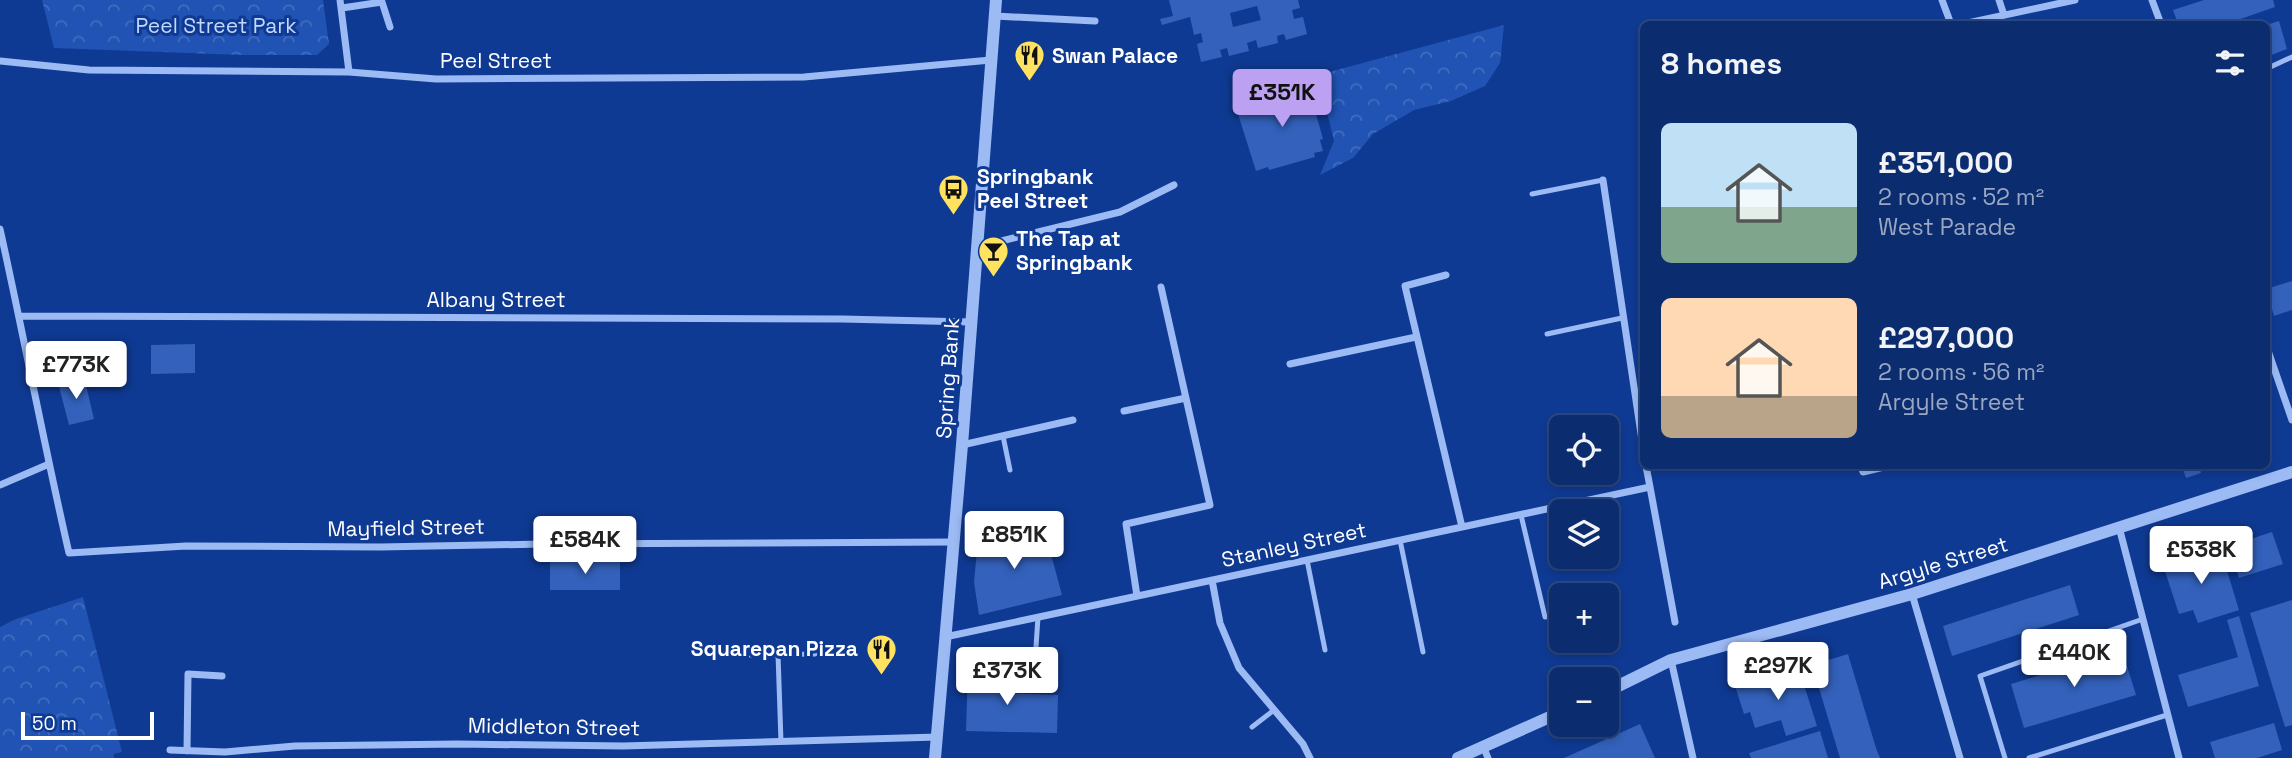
<!DOCTYPE html>
<html lang="en">
<head>
<meta charset="utf-8">
<style>
  body { margin:0; font-family:"Space Grotesk",sans-serif; background:#143473; color:#f1f3f6; height:100vh; display:flex; flex-direction:column; font-size:26px; white-space:nowrap }
  * { box-sizing:border-box; margin:0 }
  p { font-size:23px; color:#9aa7c2 }
  .icon { flex:none; width:38px; height:38px; fill:none; stroke:currentColor; stroke-width:2; stroke-linecap:round; stroke-linejoin:round }
  .map { position:relative; flex:1; overflow:hidden }
  .details { position:absolute; left:1640px; top:21px; width:630px; height:448px; display:flex; flex-direction:column; background:#0b2c6e; border-radius:10px; box-shadow:0 4px 10px #0003,0 0 0 2px #2b4881 }
  .details>* { flex:none }
  .controls { position:absolute; left:1549px; top:415px; display:grid; gap:14px }
  .controls a { display:grid; place-items:center; width:70px; height:70px; border-radius:10px; background:#0b2c6e; box-shadow:0 4px 10px #0003,0 0 0 2px #2b4881; font-size:35px }
  .scale { position:absolute; left:21px; bottom:18px; width:133px; box-sizing:border-box; padding-left:7px; border:4px solid #fff; border-top:0; font-size:19px; line-height:24px; white-space:nowrap; color:#fff; -webkit-text-stroke:5px #0f3a93; paint-order:stroke }
  .price { position:absolute; translate:-50% -60px; padding:0 16px; border-radius:7px; background:#fff; color:#222; font-size:23px; line-height:46px; filter:drop-shadow(0 2px 4px #0008) }
  .price::after { content:''; position:absolute; left:50%; top:42px; width:21px; height:16px; margin-left:-10px; background:inherit; clip-path:polygon(0 0,100% 0,50% 100%) }
  .price.current { background:#bca0f2; color:#111 }
  ul { padding:0; list-style:none }
  li { display:flex; align-items:center; gap:21px; height:175px; padding:0 21px }
  li span { display:grid; place-items:center; flex:none; width:196px; height:140px; border-radius:10px; color:#555 }
  li>.icon { margin-inline-start:auto }
  span .icon { width:84px; height:84px; fill:#fffc; stroke-width:1 }
  li b { font-size:30px }
  h2 { display:flex; justify-content:space-between; align-items:center; height:84px; padding:0 21px; font-size:30px }
  .map>svg:first-child { display:block }
</style>
</head>
<body>
<div class="map">
<svg width="2292" height="758" viewBox="0 0 2292 758">
  <defs>
    <pattern id="park-crowns" width="20" height="18" patternUnits="userSpaceOnUse" patternTransform="scale(1.75)"><rect width="20" height="18" fill="#2053b3"/><path d="M2 6a3 3 0 1 1 6 0M12 15a3 3 0 1 1 6 0" fill="none" stroke="#416dbe"/></pattern>
  </defs>
  <rect width="100%" height="100%" fill="#0f3a93"/>
  <!-- park -->
  <path fill="url(#park-crowns)" d="M42,0H323L329,44L317,55H242L54,48Z
    M1504,25L1500,63L1485,86L1451,101L1414,110L1373,134L1353,158L1320,175L1334,141L1318,75Z
    M83,597L122,752L114,754V758H0V627L16,619Z"/>
  <!-- building -->
  <path fill="#3361bb" fill-rule="evenodd" d="M1169,0H1298L1300,8L1292,10L1294,19L1303,17L1307,34L1286,40L1284,34L1277,36L1278,43L1258,48L1256,40L1247,43L1249,51L1229,56L1227,48L1220,50L1222,57L1201,62L1197,44L1203,42L1201,33L1194,35L1190,17L1162,25L1160,19L1173,16ZM1257,6L1261,20L1233,27L1230,13Z
    M2204,0H2273L2275,7L2226,24H2178L2173,10Z
    M2279,21L2287,49L2266,57V25Z
    M1308,85L1323,139L1320,140L1323,151L1314,153L1315,157L1269,170L1268,167L1256,171L1238,114L1244,112L1241,103Z
    M2292,281V310L2274,316L2266,289Z
    M195,344V373L151,374V345Z
    M84,377L94,419L69,425L58,383Z
    M2182,466H2199L2201,473L2186,478Z
    M1044,528L1062,595L979,615L974,582L978,540Z
    M2272,532L2283,564L2239,578L2229,546Z
    M2221,551L2239,610L2198,623L2193,610L2179,614L2162,562L2186,554L2188,561Z
    M550,561H620V590H550Z
    M2070,585L2079,615L1952,656L1943,626Z
    M2292,600V725L2285,727L2250,613Z
    M2239,616L2259,686L2188,707L2178,675L2238,657L2227,620Z
    M2122,650L2136,695L2024,728L2011,684Z
    M1848,654L1876,748L1880,758H1840L1812,665Z
    M968,667L1000,668L999,693L1058,695L1057,733L966,731Z
    M1799,669L1817,726L1786,736L1781,720L1755,728L1750,712L1744,714L1735,686Z
    M2274,723L2282,750L2257,758H2215L2210,742Z
    M1640,724L1655,758H1564Z
    M1820,731L1828,758H1751L1749,753Z"/>
  <g fill="none" stroke-linecap="round" stroke-linejoin="round">
    <!-- service -->
    <path stroke="#9cbaf4" stroke-width="5" d="M2266,69L2292,57
      M1532,194L1603,180
      M1547,334L1622,318
      M1003,436L1010,470
      M1521,515L1545,617L1561,614
      M1400,540L1423,652
      M1307,560L1325,650
      M1606,603L1608,602
      M1036,647L1038,617
      M778,654L781,742
      M750,655L815,654
      M1252,727L1274,710
      M2005,758L1980,676L2143,619
      M2029,758L2167,715"/>
    <!-- minor -->
    <path stroke="#9cbaf4" stroke-width="7" d="M340,0L349,72
      M1942,0L1951,24
      M1999,0L2004,15
      M2152,0L2161,24
      M342,8L382,2L390,27
      M995,16L1095,21
      M1963,24L2075,0
      M0,61L89,70L349,72L436,79L804,77L991,60
      M1603,180L1643,447
      M0,229C24,337 44,445 69,553L186,546L380,547L544,544L954,542
      M977,247L1120,212L1174,185
      M1446,275L1405,286L1462,527
      M20,316L842,319L971,322
      M2266,345L2292,420
      M1290,364L1416,337
      M1124,411L1186,398
      M962,445L1073,420
      M1861,466L1863,472L1888,466
      M0,485L49,464
      M1650,487L1675,622
      M2119,527L2179,758
      M1212,580L1220,623L1239,668L1303,744L1310,758
      M1912,594L1960,758
      M1137,596L1126,524L1210,505L1161,287
      M945,637L1650,487L1646,466
      M1671,660L1693,758
      M1483,746L1488,758
      M170,750L225,752L295,746L458,744L623,746L938,737
      M187,751L188,674L222,676"/>
    <!-- tertiary -->
    <path stroke="#9cbaf4" stroke-width="12" d="M1606,692L1671,660L1912,594L2292,472
      M935,758L962,445L996,0
      M1458,758L1561,712"/>
  </g>
  <!-- icons -->
  <defs>
    <symbol id="restaurant-pin" viewBox="-11 -11 22 30"><path d="M0 17L-7.5 6A9.5 9.5 0 1 1 7.5 6Z" fill="#ffe25f" stroke="#0f3a93"/><path d="M-5-6h1v4h1v-4h1v4h1v-4h1v5L-1.5 .5V6h-2V.5L-5-1ZM5-6V6H3V1.5H1.5Q1.5-4 5-6Z" fill="#111"/></symbol>
    <symbol id="bus-pin" viewBox="-11 -11 22 30"><path d="M0 17L-7.5 6A9.5 9.5 0 1 1 7.5 6Z" fill="#ffe25f" stroke="#0f3a93"/><path d="M-5-6H5V4H4V6H2V4H-2V6H-4V4H-5ZM-3.5-4V0h7V-4ZM-3.5 1.2v1.5H-2V1.2ZM2 1.2v1.5H3.5V1.2Z" fill="#111"/></symbol>
    <symbol id="bar-pin" viewBox="-11 -11 22 30"><path d="M0 17L-7.5 6A9.5 9.5 0 1 1 7.5 6Z" fill="#ffe25f" stroke="#0f3a93"/><path d="M-6-5H6L.8 .8V4.5H3.5V6h-7V4.5H-.8V.8Z" fill="#111"/></symbol>
  </defs>
  <g fill-rule="evenodd">
    <use href="#restaurant-pin" x="1012" y="38" width="35" height="47"/>
    <use href="#bus-pin" x="936" y="172" width="35" height="47"/>
    <use href="#bar-pin" x="976" y="234" width="35" height="47"/>
    <use href="#restaurant-pin" x="864" y="632" width="35" height="47"/>
  </g>
  <g text-anchor="middle" stroke-width="6" stroke-linejoin="round" paint-order="stroke">
    <!-- park labels -->
    <g font-size="21" fill="#c4d8fe" stroke="#0f3a93">
      <text x="216" y="33">Peel Street Park</text>
    </g>
    <!-- poi labels -->
    <g font-size="21" font-weight="bold" fill="#fff" stroke="#0f3a93" text-anchor="start">
      <text x="1052" y="63">Swan Palace</text>
      <text x="977" y="184">Springbank<tspan x="977" dy="24">Peel Street</tspan></text>
      <text x="1016" y="246">The Tap at<tspan x="1016" dy="24">Springbank</tspan></text>
      <text x="858" y="656" text-anchor="end">Squarepan Pizza</text>
    </g>
    <!-- street labels -->
    <g font-size="21" fill="#fff" stroke="#0f3a93">
      <text x="496" y="68">Peel Street</text>
      <text x="496" y="307">Albany Street</text>
      <text transform="translate(948 378) rotate(-86)" y="7">Spring Bank</text>
      <text transform="translate(406 528) rotate(-1)" y="7">Mayfield Street</text>
      <text transform="translate(1294 545) rotate(-12)" y="7">Stanley Street</text>
      <text transform="translate(1943 563) rotate(-17)" y="7">Argyle Street</text>
      <text transform="translate(554 727) rotate(1)" y="7">Middleton Street</text>
    </g>
  </g>
</svg>
<div class="controls">
<a><svg class="icon" aria-label="locate" viewBox="0 0 24 24"><circle cx="12" cy="12" r="6"/><path d="M12 2v4M12 18v4M2 12h4M18 12h4"/></svg></a>
<a><svg class="icon" aria-label="layers" viewBox="0 0 24 24"><path d="M12 4l9 5-9 5-9-5zM3 14l9 5 9-5"/></svg></a>
<a>+</a>
<a>−</a>
</div>
<div class="scale">50 m</div>
<b class="price current" style="left:1282px;top:129px">£351K</b>
<b class="price" style="left:76px;top:401px">£773K</b>
<b class="price" style="left:1014px;top:571px">£851K</b>
<b class="price" style="left:585px;top:576px">£584K</b>
<b class="price" style="left:2201px;top:586px">£538K</b>
<b class="price" style="left:2074px;top:689px">£440K</b>
<b class="price" style="left:1778px;top:702px">£297K</b>
<b class="price" style="left:1007px;top:707px">£373K</b>
<section class="details">
<h2>8 homes<svg class="icon" aria-label="filters" viewBox="0 0 24 24"><path d="M4 7h16M4 17h16"/><circle cx="9" cy="7" r="2"/><circle cx="15" cy="17" r="2"/></svg></h2>
<ul>
<li><span style="background:linear-gradient(#bfe0f5 60%,#7fa58c 0)"><svg class="icon" aria-label="home" viewBox="0 0 24 24"><path d="M3 11l9-7 9 7M6 9v11h12V9"/></svg></span><div><b>£351,000</b><p>2 rooms · 52 m²</p><p>West Parade</p></div></li>
<li><span style="background:linear-gradient(#ffd9b3 70%,#b9a48a 0)"><svg class="icon" aria-label="home" viewBox="0 0 24 24"><path d="M3 11l9-7 9 7M6 9v11h12V9"/></svg></span><div><b>£297,000</b><p>2 rooms · 56 m²</p><p>Argyle Street</p></div></li>
</ul>
</section>
</div>
</body>
</html>
